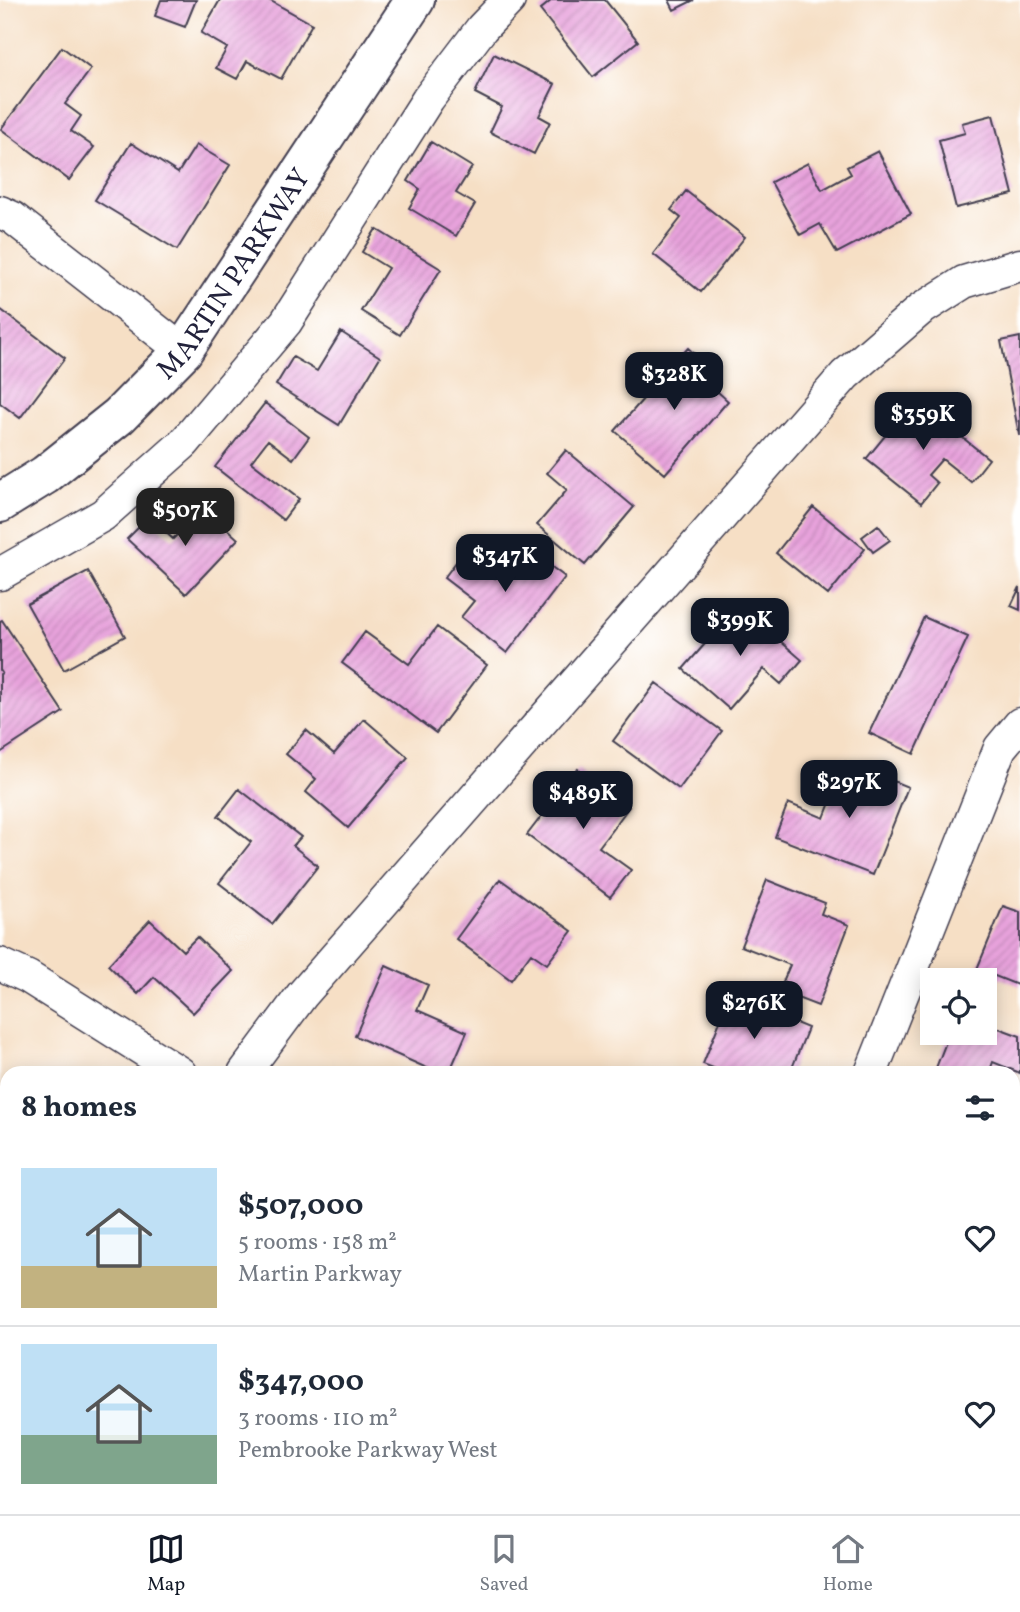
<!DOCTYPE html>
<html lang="en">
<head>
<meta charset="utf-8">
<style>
  body { margin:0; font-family:Vollkorn,serif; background:#f6f6f7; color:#1f2937; height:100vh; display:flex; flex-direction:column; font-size:26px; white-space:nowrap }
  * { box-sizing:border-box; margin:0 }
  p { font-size:23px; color:#747a83 }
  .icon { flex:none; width:38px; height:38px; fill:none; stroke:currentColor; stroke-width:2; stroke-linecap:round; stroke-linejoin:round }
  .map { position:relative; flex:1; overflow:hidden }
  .details { position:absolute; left:0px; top:1066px; width:1020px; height:450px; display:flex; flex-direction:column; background:#fff; border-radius:21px 21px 0 0; box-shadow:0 4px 18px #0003 }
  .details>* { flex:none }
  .controls { position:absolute; left:920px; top:968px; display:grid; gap:14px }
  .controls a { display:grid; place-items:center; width:77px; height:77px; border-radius:0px; background:#fff; box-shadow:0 4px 18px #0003; font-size:35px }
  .price { position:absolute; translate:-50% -60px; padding:0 16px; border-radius:14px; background:#111827; color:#fff; font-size:23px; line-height:46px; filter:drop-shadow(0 2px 4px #0008) }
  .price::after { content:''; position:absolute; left:50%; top:42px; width:21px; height:16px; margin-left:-10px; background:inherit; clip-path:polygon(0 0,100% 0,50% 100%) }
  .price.active { background:#222; color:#fff }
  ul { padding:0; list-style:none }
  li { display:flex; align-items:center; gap:21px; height:175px; padding:0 21px }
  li+li { border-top:2px solid #e0e1e3 }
  li span { display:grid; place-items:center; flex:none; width:196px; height:140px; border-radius:0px; color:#555 }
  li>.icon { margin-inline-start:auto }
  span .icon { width:84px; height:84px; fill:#fffc; stroke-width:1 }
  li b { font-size:30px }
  h2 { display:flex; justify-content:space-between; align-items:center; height:84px; padding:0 21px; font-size:30px }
  .menu { display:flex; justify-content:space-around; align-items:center; height:98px; border-top:2px solid #e0e1e3; background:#fff; font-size:19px; color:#747a83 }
  .menu a { display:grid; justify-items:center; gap:4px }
  .menu .active { color:#111827 }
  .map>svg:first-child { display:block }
</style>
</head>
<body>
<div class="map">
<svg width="1020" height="1514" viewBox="0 0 1020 1514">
  <defs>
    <pattern id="building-hatch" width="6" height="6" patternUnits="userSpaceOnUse" patternTransform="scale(1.75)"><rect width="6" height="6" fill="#e7a2db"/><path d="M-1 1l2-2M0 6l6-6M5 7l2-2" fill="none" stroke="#c68bbd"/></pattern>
  </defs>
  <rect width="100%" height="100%" fill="#fff"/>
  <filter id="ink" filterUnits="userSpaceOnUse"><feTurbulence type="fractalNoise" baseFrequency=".0143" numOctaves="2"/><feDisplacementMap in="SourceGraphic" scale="14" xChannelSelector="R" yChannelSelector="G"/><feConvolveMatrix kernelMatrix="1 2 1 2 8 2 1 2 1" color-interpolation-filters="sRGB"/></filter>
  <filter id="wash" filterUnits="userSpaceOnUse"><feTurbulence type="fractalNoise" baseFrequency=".00686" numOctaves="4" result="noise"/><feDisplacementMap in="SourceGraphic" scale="28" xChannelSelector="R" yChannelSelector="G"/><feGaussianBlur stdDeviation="1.57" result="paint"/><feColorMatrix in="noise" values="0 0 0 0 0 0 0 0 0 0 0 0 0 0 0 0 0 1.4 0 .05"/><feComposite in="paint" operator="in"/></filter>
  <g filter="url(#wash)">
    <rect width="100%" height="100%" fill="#f6dfc5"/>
    <g id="blocks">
      <!-- building -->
      <path fill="url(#building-hatch)" d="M161,0H196L185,27L155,16Z
        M220,0H269L312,24L281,79L247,61L237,79L216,68L227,48L201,33Z
        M552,0H605L638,41L593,77L540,10Z
        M669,0H694L674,10Z
        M62,47L91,69L65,104L81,116L71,131L94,147L69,180L1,129Z
        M494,54L555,84L539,116L550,122L534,154L490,132L502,107L475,93Z
        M993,115L1013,194L956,208L939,140L965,133L962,123Z
        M431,142L472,167L456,193L475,204L456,236L409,208L420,189L408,181Z
        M131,143L178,173L196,145L230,165L177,250L95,200Z
        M878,151L911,214L837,253L820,224L800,235L771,182L808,163L822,190L851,174L847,167Z
        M686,191L745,237L701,292L653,254L681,218L671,210Z
        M376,229L441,269L400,335L361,311L388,268L362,252Z
        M0,309L65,358L20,418L0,403Z
        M341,332L380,357L339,425L276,385L293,357L317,371Z
        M1020,337V435H1019L1001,341Z
        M688,348L715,372L707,382L728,401L665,474L615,431Z
        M915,399L989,459L971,482L942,459L928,475L937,483L921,503L866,459Z
        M265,403L309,437L293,459L268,440L251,462L299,499L283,520L215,467Z
        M566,450L634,507L585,565L537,525L567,490L547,473Z
        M203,507L238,539L186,594L127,539L149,517L173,539Z
        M813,507L865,549L828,595L776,553Z
        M878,525L890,540L873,552L862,537Z
        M521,544L565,577L507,653L461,617L474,601L444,578L463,553L495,578Z
        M88,571L125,636L64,670L27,604Z
        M1020,587V610L1011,606Z
        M739,605L802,660L781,684L764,669L729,709L683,669Z
        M924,617L968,637L914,754L869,733Z
        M2,620L63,712L0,753V674L2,673L0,670V621Z
        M437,627L487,665L436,733L342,663L365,632L409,664Z
        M656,683L722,731L679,789L613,741Z
        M364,719L408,757L348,828L306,792L316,779L286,754L306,730L334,754Z
        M846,762L908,787L873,875L775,837L788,803L824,818Z
        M578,769L629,807L599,847L631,870L610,897L527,835Z
        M239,789L301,837L293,846L318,866L272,924L219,883L251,842L218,816Z
        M500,879L572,931L547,964L531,953L511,980L456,939Z
        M767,880L825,903L821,914L849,925L818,1006L779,991L790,965L741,946Z
        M1003,906L1020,912V986L977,969Z
        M150,920L183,951L197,937L233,971L193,1013L154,977L138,994L108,965Z
        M386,966L428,985L417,1010L467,1032L449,1073H438L355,1036Z
        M730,996L808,1028L790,1073H726L703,1064Z
        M985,1023L1020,1036V1073L993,1062L989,1073H934L950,1032H985Z
        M1013,1159L1020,1162V1188L1017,1194L1013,1192Z
        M7,1223V1275L0,1273V1240Z
        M0,1321L7,1324V1406L0,1404Z
        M1020,1412V1484L1013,1482V1429Z
        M0,1430L7,1432V1506L5,1514H0Z
        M378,1508H463L461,1514H376Z
        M517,1508H563L561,1514H515Z
        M766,1508H829L827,1514H764Z
        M951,1508H998L1011,1514H949Z"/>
    </g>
  </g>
  <g filter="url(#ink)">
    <use href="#blocks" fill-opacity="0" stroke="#423e50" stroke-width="2"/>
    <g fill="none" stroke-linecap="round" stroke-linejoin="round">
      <defs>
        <path id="minor" d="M0,212L13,218L183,351
          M0,574L103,515L184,443L286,322L428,99L482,28L509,0
          M0,964L28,977L180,1073
          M244,1073L302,995L845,375L920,310L964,282L1020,265
          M871,1073L1000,748L1020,724
          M155,1508L172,1514
          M82,1514L84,1508
          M695,1514L697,1508"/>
        <g id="tertiary">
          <path id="s1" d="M0,503L45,475L119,416L183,351L415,0"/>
        </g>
      </defs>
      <!-- minor casing -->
      <use href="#minor" stroke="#423e50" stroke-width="35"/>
      <!-- tertiary casing -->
      <use href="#tertiary" stroke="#423e50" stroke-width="42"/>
      <!-- minor -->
      <use href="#minor" stroke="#fff" stroke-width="32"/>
      <!-- tertiary -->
      <use href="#tertiary" stroke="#fff" stroke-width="38"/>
    </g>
  </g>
  <g text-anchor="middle" stroke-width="5" stroke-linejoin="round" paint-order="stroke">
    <!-- street labels -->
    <g font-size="28" fill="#22223b" stroke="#fff">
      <text dy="10" stroke="none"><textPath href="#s1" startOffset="331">MARTIN PARKWAY</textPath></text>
    </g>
  </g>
</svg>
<div class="controls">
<a><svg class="icon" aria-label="locate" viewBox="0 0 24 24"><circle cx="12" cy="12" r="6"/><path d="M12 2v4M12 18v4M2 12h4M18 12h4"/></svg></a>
</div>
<b class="price" style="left:674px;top:412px">$328K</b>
<b class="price" style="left:923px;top:452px">$359K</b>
<b class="price active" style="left:185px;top:548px">$507K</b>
<b class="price" style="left:505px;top:594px">$347K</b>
<b class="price" style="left:740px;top:658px">$399K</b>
<b class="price" style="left:849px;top:820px">$297K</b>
<b class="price" style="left:583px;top:831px">$489K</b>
<b class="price" style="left:754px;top:1041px">$276K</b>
<section class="details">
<h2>8 homes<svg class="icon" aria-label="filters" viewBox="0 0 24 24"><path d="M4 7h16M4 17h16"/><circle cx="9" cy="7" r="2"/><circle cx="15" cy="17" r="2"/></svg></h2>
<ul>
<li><span style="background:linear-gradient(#bfe0f5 70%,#c2b280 0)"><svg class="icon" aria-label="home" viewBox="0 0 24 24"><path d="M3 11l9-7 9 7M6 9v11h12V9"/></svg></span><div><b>$507,000</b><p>5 rooms · 158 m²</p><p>Martin Parkway</p></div><svg class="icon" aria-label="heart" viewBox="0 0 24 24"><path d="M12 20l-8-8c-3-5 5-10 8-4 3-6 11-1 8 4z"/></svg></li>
<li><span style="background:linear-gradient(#bfe0f5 65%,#7fa58c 0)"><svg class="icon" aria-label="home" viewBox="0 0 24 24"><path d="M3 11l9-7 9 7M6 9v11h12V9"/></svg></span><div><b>$347,000</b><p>3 rooms · 110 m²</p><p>Pembrooke Parkway West</p></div><svg class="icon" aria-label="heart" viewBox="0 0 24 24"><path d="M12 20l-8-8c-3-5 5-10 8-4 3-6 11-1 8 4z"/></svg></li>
</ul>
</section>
</div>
<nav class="menu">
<a class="active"><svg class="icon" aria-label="map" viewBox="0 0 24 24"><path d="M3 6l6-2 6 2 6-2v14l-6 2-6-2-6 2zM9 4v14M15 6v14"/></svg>Map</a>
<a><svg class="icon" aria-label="saved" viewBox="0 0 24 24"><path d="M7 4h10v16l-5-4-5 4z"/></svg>Saved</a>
<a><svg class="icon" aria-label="home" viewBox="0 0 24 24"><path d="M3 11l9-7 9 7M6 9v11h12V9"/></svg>Home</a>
</nav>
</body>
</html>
